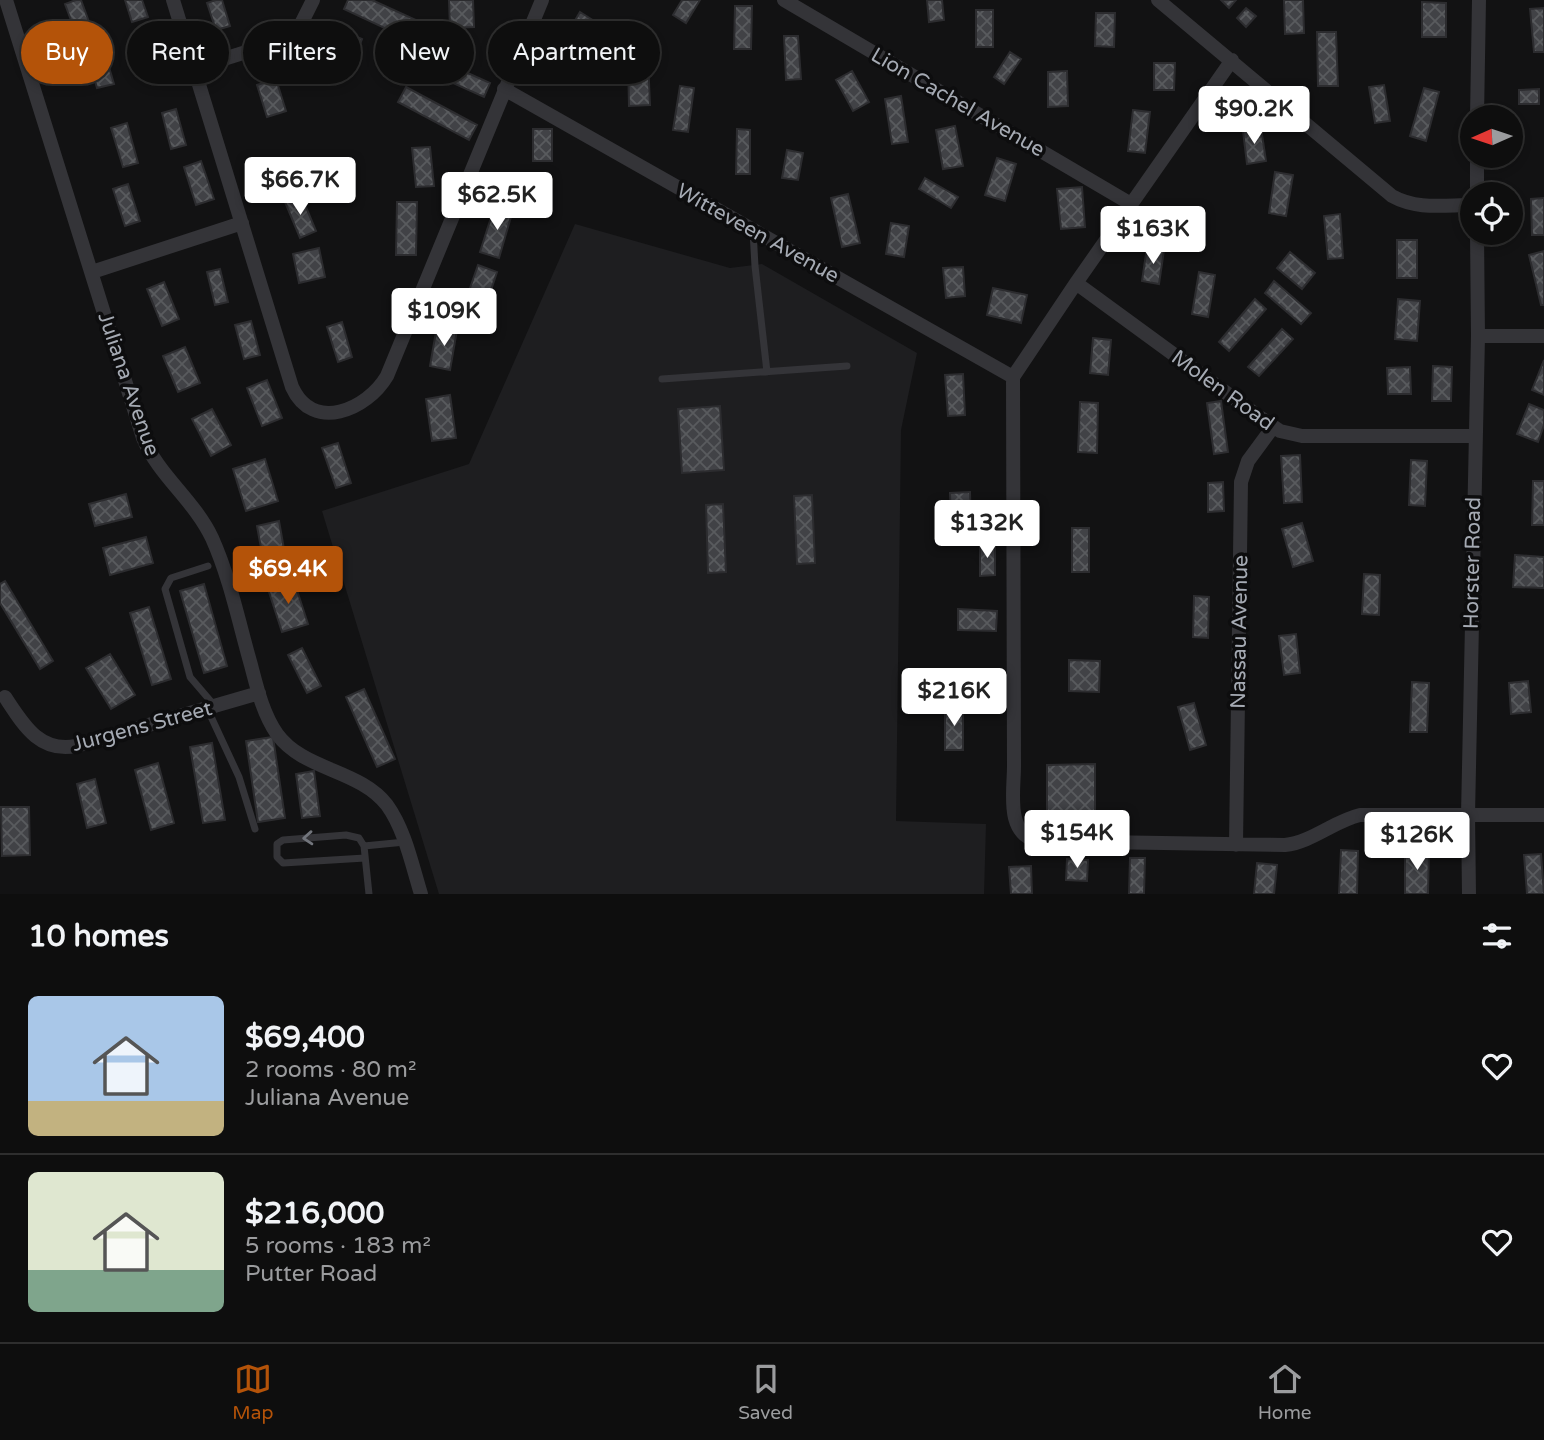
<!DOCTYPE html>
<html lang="en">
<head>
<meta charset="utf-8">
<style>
  body { margin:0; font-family:"Varela Round",sans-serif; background:#171717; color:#f1f3f6; height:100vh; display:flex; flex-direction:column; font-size:26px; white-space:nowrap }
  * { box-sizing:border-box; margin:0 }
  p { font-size:23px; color:#9b9c9e }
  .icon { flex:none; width:38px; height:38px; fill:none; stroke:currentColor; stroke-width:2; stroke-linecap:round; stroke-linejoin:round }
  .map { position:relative; height:894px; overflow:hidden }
  .panel { display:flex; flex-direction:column; background:#0e0e0e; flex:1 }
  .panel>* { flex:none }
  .banner { position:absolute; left:21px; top:21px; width:700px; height:63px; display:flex; gap:14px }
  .needle { width:46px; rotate:267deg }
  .controls { position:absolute; left:1460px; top:105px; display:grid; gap:14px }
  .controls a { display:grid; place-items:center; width:63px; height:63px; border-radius:50%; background:#0e0e0e; box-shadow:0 4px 10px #0003,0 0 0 2px #2e2e2e; font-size:35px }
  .price { position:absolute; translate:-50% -60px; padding:0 16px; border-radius:7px; background:#fff; color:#222; font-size:23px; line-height:46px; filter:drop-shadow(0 2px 4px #0008) }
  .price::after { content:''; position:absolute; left:50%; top:42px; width:21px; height:16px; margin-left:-10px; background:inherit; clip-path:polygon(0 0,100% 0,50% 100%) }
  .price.current { background:#b45309; color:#fff }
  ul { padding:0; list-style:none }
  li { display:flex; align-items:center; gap:21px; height:175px; padding:0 28px }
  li+li { border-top:2px solid #2e2e2e }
  li span { display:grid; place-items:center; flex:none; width:196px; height:140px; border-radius:10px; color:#555 }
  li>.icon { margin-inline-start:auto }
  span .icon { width:84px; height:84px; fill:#fffc; stroke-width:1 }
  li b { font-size:30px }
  h2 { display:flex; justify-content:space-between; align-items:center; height:84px; padding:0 28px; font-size:30px }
  .pill { padding:0 24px; border-radius:32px; background:#0e0e0e; box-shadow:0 4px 10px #0003,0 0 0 2px #2e2e2e; font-size:24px; line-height:63px }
  .pill.current { background:#b45309; color:#fff }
  .menu { display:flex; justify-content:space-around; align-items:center; height:98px; border-top:2px solid #2e2e2e; background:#0e0e0e; font-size:19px; color:#9b9c9e }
  .menu a { display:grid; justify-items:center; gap:4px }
  .menu .current { color:#b45309 }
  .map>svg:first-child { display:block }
</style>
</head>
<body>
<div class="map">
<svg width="1544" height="894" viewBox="0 0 1544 894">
  <defs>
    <pattern id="building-cross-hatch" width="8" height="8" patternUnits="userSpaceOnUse" patternTransform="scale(1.75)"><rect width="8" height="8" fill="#414246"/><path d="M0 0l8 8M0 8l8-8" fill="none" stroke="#595b5e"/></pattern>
  </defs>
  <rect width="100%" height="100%" fill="#121213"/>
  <!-- built -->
  <path fill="#1e1e20" d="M575,224L730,268L762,264L917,353L901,430L896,821L986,824L984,894H439L322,511L469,464Z"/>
  <!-- building -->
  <path fill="url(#building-cross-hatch)" stroke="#2c2c2f" stroke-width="2" d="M76,0H81L93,33L78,39L65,4Z
    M125,0H142L148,17L132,22Z
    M216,0H222L230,26L216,30L207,3Z
    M348,0H372L418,21L410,40L344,9Z
    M449,0H473L474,27L450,28Z
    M682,0H700L686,23L673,15Z
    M927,0H942L944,20L929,22Z
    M1221,0H1236L1229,8Z
    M1284,0H1303L1304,33L1285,34Z
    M1422,2L1446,3V37H1422Z
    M735,6H752L751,49H734Z
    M1246,8L1256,16L1246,27L1237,18Z
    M1544,8V52H1534L1530,9Z
    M976,10H993V47H976Z
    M580,12L599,24L574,64L556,53Z
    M1096,13H1115L1114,47L1095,46Z
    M161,29L171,67L156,71L145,34Z
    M345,32L362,39L350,70L333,63Z
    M1317,32H1336L1338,86H1318Z
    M784,36H798L801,79L786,80Z
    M103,47L114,84L97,88L87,52Z
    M419,51L490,83L484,97L413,65Z
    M1010,52L1021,59L1004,84L994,77Z
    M648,59L650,105L629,106L628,60Z
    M1154,63H1175L1174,90H1154Z
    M852,71L869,102L853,111L836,80Z
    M1067,71L1068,106L1048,107V72Z
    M276,79L286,111L267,117L257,85Z
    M1384,85L1390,121L1375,123L1369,87Z
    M680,86L694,88L688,132L673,130Z
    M406,87L477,125L469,140L398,102Z
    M1424,88L1439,92L1426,141L1410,136Z
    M1539,89V104H1519V90Z
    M901,96L908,142L892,144L885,99Z
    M176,109L186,145L171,149L162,113Z
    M1133,110L1150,112L1145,153L1128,151Z
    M127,123L138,163L123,167L111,128Z
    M955,126L963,166L943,169L936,130Z
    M1261,128L1266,161L1247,164L1243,131Z
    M533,129H552V161H533Z
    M737,129L750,130V174H736Z
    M430,147L434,186L416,187L412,148Z
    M787,150L803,153L798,180L782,178Z
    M997,158L1016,164L1005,201L985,195Z
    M201,161L214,199L196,205L184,167Z
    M1275,172L1293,175L1286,216L1269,213Z
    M925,178L958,197L951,208L919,189Z
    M128,184L140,221L125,226L113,189Z
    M1082,187L1085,227L1061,229L1057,189Z
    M848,194L860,243L842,247L831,198Z
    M301,195L316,231L300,238L285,202Z
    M1544,198V235H1532L1531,199Z
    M397,202H417L416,255H396Z
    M495,205L513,210L499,258L480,252Z
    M1340,214L1343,258L1328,259L1324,216Z
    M891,223L909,226L904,257L886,254Z
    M1397,240H1417V278H1397Z
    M1147,247L1164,250L1159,284L1142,281Z
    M319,248L325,277L299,283L293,254Z
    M1544,251V305H1541L1529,255Z
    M1290,252L1315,273L1302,289L1277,268Z
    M478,265L497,272L480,323L460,317Z
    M963,267L965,296L946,298L943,268Z
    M220,269L228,302L215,305L207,272Z
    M1199,272L1215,275L1208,317L1192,314Z
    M1274,281L1311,313L1301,324L1265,293Z
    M164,282L179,319L162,326L147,289Z
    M993,288L1027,295L1021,323L987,315Z
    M1255,299L1266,309L1229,351L1219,342Z
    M1398,299L1420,301L1417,341L1395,339Z
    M251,321L260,355L244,359L235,325Z
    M342,322L352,357L338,362L327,327Z
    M437,326L457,330L450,370L430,366Z
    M1282,329L1293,339L1259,376L1248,367Z
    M1093,338L1111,340L1108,375L1090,373Z
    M185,347L200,383L178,392L163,356Z
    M1544,360V395L1532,390Z
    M1433,366L1452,367L1451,401H1432Z
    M1410,367L1411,394H1388L1387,368Z
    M963,374L965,415L948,416L945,375Z
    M267,380L282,418L262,426L247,388Z
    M450,395L456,438L432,441L426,399Z
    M1221,401L1228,452L1214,454L1207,403Z
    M1080,402L1098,403L1097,453L1078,452Z
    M1529,404L1544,410V425L1538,442L1517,434Z
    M720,406L724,470L682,473L678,409Z
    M212,409L231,445L211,456L192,419Z
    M338,443L351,483L336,488L322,448Z
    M1300,455L1302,502L1284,503L1281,456Z
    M265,459L278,501L246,511L233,469Z
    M1411,460L1427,461L1425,506L1409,505Z
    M1533,481H1544V525H1532Z
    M1223,482L1224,511L1208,512V483Z
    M970,492L971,524H951L950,493Z
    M126,494L132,517L95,526L89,504Z
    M812,495L815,563L797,564L794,496Z
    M723,504L726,572L708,573L706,505Z
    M279,521L287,566L265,570L257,526Z
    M1302,523L1313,561L1293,567L1282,529Z
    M1072,528H1089V572H1072Z
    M146,537L153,563L110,575L103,548Z
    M980,545H995V575L980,576Z
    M1515,555L1544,557V588L1513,587Z
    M1364,574L1380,575L1379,615L1362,614Z
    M5,581L53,661L40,669L0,603V584Z
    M294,581L308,624L282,632L268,589Z
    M204,584L227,666L204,673L180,591Z
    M1194,596L1209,597L1208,638L1193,637Z
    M149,607L171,679L152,685L130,613Z
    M958,609L997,611L996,631L958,630Z
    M1296,634L1300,673L1284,675L1279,636Z
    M302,648L321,686L307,693L288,655Z
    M110,654L135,695L111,709L86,668Z
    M1069,660L1100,661L1099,692L1069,691Z
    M998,669L999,690L982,691V670Z
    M1528,681L1531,712L1511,714L1509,683Z
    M1412,682L1429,683L1427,732H1410Z
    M364,689L395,759L377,767L346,697Z
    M1194,703L1206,745L1190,750L1178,707Z
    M945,707H963V750H945Z
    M273,737L285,818L258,822L246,741Z
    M212,743L225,820L203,823L190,747Z
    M158,763L174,823L151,830L135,770Z
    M1095,764V811H1047V765Z
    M314,771L320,816L302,818L296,774Z
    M95,779L106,823L87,828L77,784Z
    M1,807H29L30,855L2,856Z
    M1405,849L1429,850L1428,894H1405Z
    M1341,850L1358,851L1357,894H1339Z
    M1541,854L1544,894H1527L1524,855Z
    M1130,858H1145L1144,894H1129Z
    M1067,859L1088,860L1087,881L1066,880Z
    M1257,863L1277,865L1274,894H1254Z
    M1031,866L1032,894H1011L1009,867Z"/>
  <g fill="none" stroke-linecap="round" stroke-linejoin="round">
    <!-- lane -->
    <path stroke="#343438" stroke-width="7" d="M753,231L755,266L767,372
      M662,379L847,366
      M208,566L171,578L165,589L190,677L214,705
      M207,708L239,777L255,829
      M364,846L405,842
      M365,858L283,863L277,857V844L283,840L346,835L359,838L364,846L369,894"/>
    <!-- street -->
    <path stroke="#343438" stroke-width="14" d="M6,0L143,438C159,476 194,500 212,538C230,578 239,623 251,665C257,688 263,714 277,734C304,771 359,769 387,805C405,830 412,865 421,894
      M173,0L292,387C313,433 367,410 387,376L542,0
      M784,0L1131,204
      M1158,0L1392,196C1417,210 1444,205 1472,205
      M1232,60L1076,283L1013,377L1014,766C1014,792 1005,834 1038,841L1285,845C1312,842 1334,821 1360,815H1544
      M195,68L284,40L299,28L313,0
      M504,89L1013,377
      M1477,117L1479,0
      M1477,194V156
      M92,272L242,223
      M1076,283L1258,416L1280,431L1302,436H1474
      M1478,336H1544
      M5,697C23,724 39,753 76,746L259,693
      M1236,845L1241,482L1248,461L1273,427
      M1469,894L1468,815L1478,336L1477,233"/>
  </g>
  <!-- one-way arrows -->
  <defs><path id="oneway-chevron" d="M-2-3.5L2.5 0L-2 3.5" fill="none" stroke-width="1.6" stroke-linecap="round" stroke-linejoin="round" transform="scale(1.75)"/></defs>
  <use stroke="#72757c" href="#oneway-chevron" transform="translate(308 838) rotate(176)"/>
  <g text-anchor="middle" stroke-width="7" stroke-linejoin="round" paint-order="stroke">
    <!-- street labels -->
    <g font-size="21" fill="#a5aab3" stroke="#0d0d0e">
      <text transform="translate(958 102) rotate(30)" y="7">Lion Cachel Avenue</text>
      <text transform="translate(758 233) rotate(29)" y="7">Witteveen Avenue</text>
      <text transform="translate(129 384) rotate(71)" y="7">Juliana Avenue</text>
      <text transform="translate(1223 390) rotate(36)" y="7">Molen Road</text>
      <text transform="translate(1472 563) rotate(-89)" y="7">Horster Road</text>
      <text transform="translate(1239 632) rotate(-89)" y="7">Nassau Avenue</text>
      <text transform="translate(142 726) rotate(-15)" y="7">Jurgens Street</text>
    </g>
  </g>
</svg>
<div class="controls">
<a><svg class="needle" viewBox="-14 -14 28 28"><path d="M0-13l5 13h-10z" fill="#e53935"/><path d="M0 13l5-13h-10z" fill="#9b9c9e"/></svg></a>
<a><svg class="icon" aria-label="locate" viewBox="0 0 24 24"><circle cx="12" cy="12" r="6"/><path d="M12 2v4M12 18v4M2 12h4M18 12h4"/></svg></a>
</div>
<b class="price" style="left:1254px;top:146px">$90.2K</b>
<b class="price" style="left:300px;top:217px">$66.7K</b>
<b class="price" style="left:497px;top:232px">$62.5K</b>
<b class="price" style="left:1153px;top:266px">$163K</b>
<b class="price" style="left:444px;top:348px">$109K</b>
<b class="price" style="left:987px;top:560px">$132K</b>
<b class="price current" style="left:288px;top:606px">$69.4K</b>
<b class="price" style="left:954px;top:728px">$216K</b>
<b class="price" style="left:1077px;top:870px">$154K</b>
<b class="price" style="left:1417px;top:872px">$126K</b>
<div class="banner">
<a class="pill current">Buy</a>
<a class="pill">Rent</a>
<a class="pill">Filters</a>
<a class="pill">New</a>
<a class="pill">Apartment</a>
</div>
</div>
<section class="panel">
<h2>10 homes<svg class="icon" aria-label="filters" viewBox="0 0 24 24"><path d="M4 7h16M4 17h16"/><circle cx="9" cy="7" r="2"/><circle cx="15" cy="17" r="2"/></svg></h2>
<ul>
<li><span style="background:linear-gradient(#a9c7e8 75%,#c2b280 0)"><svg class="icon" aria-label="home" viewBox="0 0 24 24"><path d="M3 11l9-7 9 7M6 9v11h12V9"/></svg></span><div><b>$69,400</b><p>2 rooms · 80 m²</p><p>Juliana Avenue</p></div><svg class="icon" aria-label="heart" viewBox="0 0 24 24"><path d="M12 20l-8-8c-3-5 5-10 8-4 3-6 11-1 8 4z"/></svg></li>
<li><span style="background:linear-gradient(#dfe7d0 70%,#7fa58c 0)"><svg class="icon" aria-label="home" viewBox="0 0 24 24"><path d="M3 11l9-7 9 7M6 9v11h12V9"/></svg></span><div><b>$216,000</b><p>5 rooms · 183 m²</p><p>Putter Road</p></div><svg class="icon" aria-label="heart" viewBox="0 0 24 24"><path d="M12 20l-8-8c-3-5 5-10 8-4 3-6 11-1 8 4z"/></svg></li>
</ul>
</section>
<nav class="menu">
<a class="current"><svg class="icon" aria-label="map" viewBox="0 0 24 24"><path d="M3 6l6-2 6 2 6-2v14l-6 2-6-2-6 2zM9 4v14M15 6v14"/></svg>Map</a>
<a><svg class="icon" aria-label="saved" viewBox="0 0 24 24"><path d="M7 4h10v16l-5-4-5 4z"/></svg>Saved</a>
<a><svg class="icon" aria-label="home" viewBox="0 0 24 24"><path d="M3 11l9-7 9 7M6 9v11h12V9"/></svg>Home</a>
</nav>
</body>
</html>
